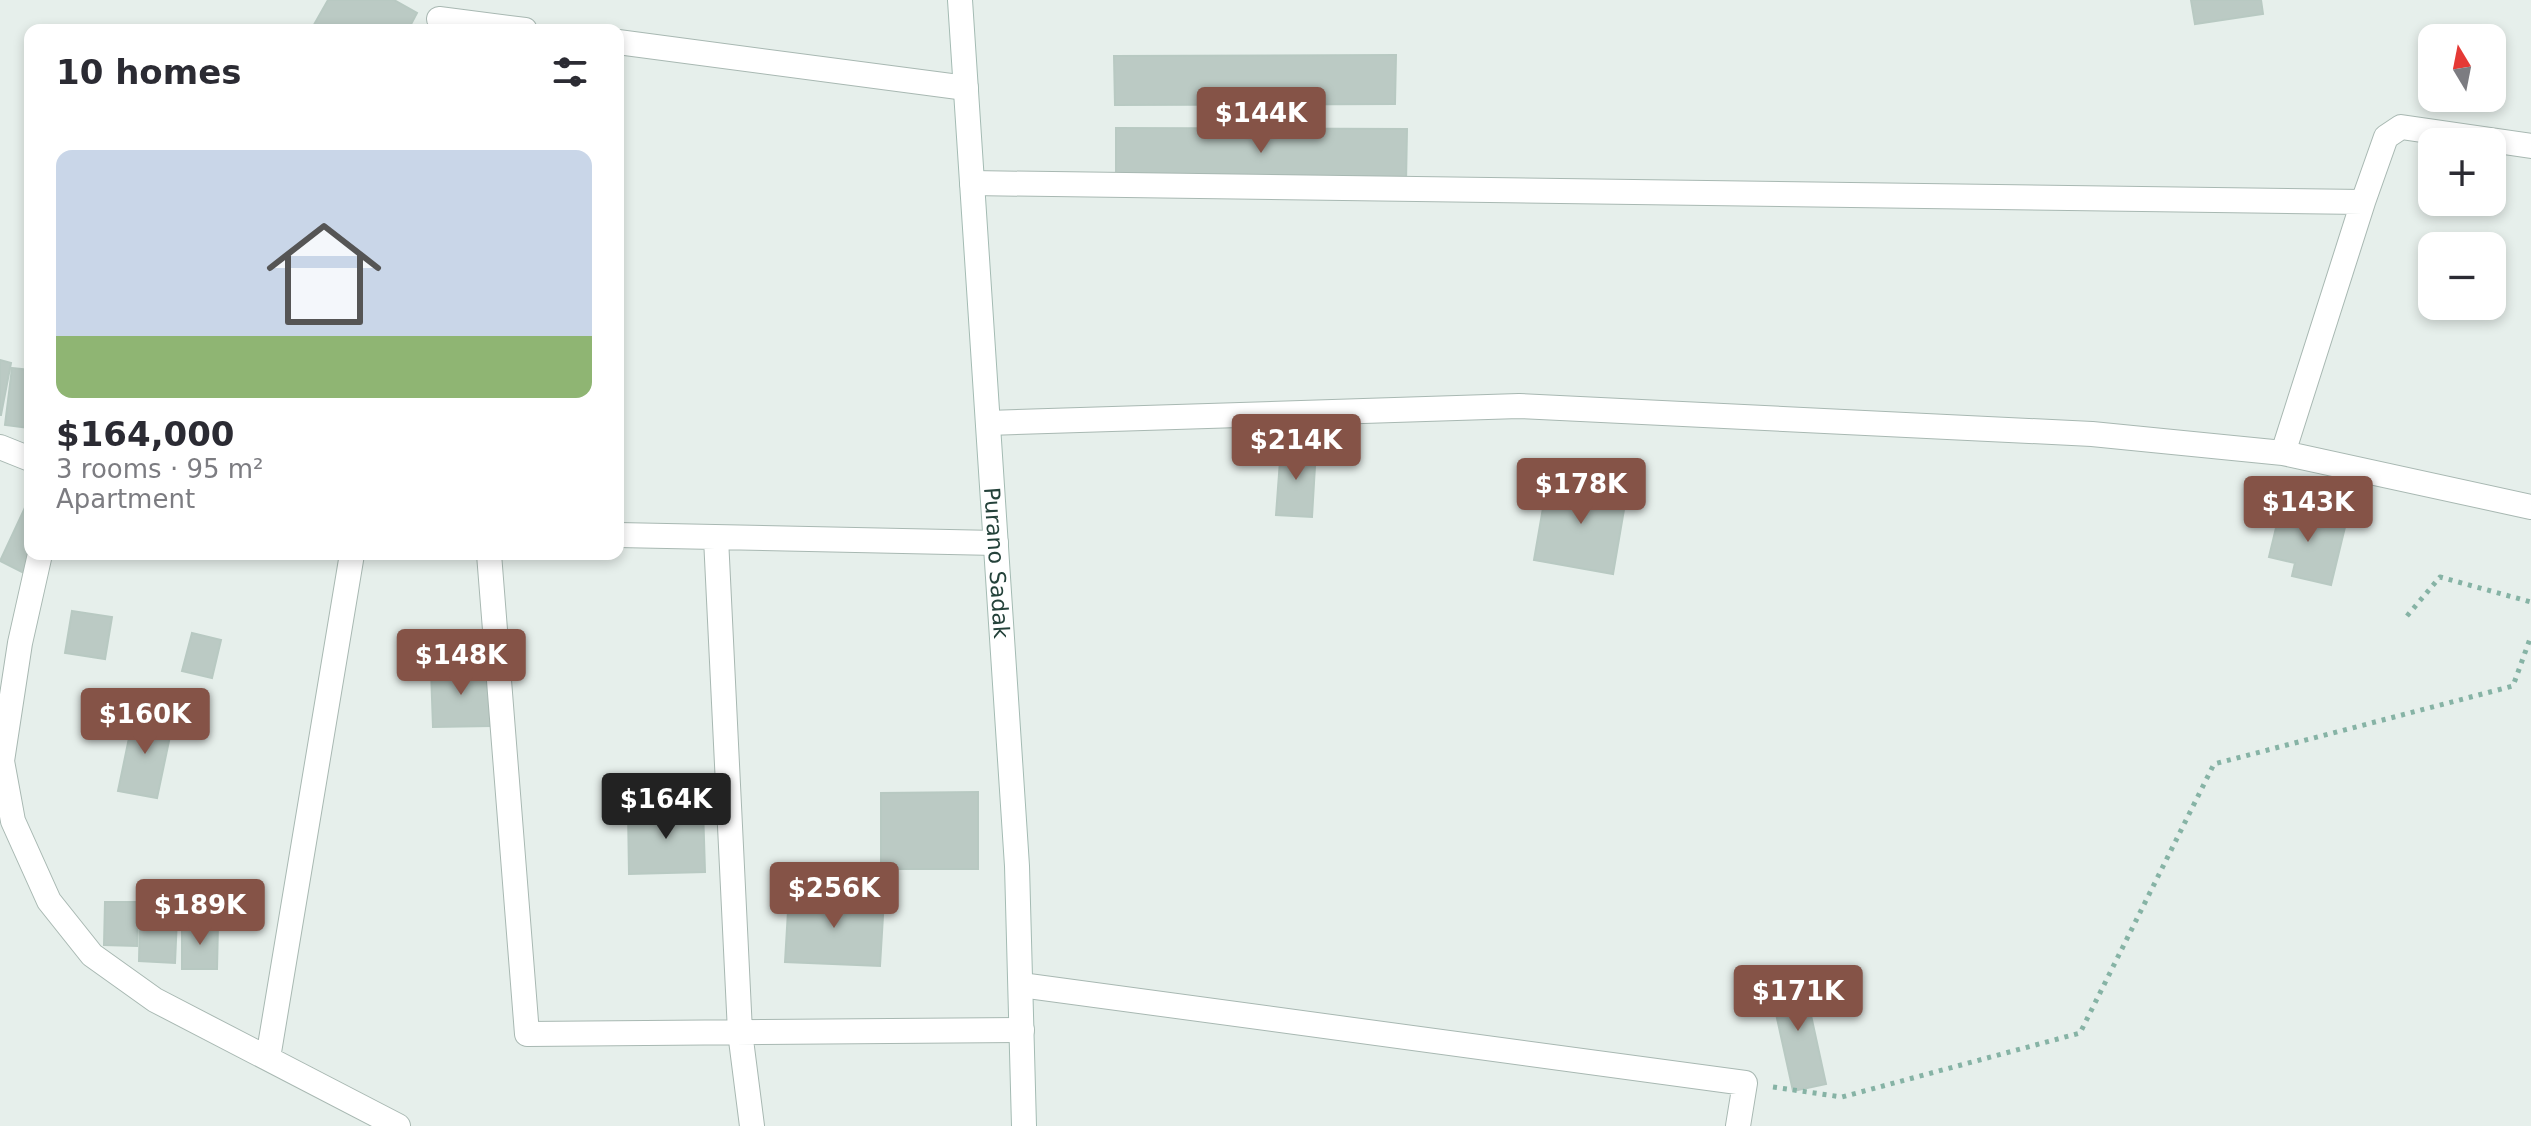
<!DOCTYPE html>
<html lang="en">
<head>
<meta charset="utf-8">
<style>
  body { margin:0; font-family:"DejaVu Sans",sans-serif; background:#f2f2f3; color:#2b2b33; height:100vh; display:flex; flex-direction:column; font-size:30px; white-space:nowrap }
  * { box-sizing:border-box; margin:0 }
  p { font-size:26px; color:#7c7c81 }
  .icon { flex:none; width:44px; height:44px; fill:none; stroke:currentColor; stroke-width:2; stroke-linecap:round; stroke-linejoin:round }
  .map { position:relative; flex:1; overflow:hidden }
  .panel { position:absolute; left:24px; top:24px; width:600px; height:536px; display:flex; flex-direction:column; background:#fff; border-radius:16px; box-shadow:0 4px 12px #0003 }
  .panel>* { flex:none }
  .needle { width:52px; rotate:350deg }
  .tools { position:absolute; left:2418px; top:24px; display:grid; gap:16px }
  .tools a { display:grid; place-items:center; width:88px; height:88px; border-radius:16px; background:#fff; box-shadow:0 4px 12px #0003; font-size:40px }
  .price { position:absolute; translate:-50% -68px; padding:0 18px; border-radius:8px; background:#855347; color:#fff; font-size:26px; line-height:52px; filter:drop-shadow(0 2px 4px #0008) }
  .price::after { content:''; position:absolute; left:50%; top:48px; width:24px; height:18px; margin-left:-12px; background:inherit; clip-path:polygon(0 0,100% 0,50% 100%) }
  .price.selected { background:#222; color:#fff }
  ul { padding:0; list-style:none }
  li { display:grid; align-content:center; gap:16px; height:424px; padding:0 32px }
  li span { display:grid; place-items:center; height:248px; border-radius:16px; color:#555 }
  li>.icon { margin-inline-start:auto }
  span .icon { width:144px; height:144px; fill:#fffc; stroke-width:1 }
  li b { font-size:34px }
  h2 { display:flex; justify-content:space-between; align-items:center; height:96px; padding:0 32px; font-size:34px }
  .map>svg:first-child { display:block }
</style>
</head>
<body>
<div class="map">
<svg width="2531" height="1126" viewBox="0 0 2531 1126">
  <rect width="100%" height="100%" fill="#e6efeb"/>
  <!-- building -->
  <path fill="#bbcac4" stroke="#b8c9c2" stroke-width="2" d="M328,0H394L417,13L408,30H311Z
    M2191,0H2261L2263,14L2195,24Z
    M1396,55L1395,104L1115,105L1114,56Z
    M1116,128L1407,129L1406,183L1116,182Z
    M0,360L11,363L1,415H0Z
    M12,368L30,370V428L5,425Z
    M1281,447L1316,449L1312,517L1276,515Z
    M1548,479L1627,492L1613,574L1534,560Z
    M29,499L30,554L32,577L0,561Z
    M2281,507L2346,523L2331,585L2292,576L2295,563L2269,557Z
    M72,611L112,617L105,659L65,653Z
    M192,633L221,640L212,678L182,671Z
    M489,667L491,726L433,727L431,670Z
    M134,714L173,722L157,798L118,791Z
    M978,792V869H881V793Z
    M703,807L705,872L629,874L628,810Z
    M789,894L884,899L880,966L785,962Z
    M105,902H138L137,946L104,945Z
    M140,916L177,918L175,963L139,961Z
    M182,924L218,925L217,969H182Z
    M1802,974L1826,1084L1793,1091L1769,982Z"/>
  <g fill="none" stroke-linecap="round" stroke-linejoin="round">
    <defs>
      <path id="minor" d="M439,19L525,30
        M618,42L966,88
        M972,183L2363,202
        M988,423L1519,406L2092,434L2283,453L2531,507
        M0,447L30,459
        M2283,453L2363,202L2386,137L2401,127L2531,146
        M618,535L996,543
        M716,538L740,1032L752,1126
        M40,554L20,643L2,761L13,821L49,901L92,955L155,1000L398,1126
        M489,554L527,1034L1022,1030
        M1021,985L1745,1083L1738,1126
        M268,1058L352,554"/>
      <g id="secondary">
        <path id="s1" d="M960,0L1017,866L1024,1126"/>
      </g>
    </defs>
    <!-- minor casing -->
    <use href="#minor" stroke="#a8b8b2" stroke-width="26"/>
    <!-- secondary casing -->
    <use href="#secondary" stroke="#a4bbb3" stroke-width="26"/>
    <!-- path -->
    <path stroke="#86b3a5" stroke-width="5" stroke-dasharray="4 6" stroke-linecap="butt" d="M2407,616L2440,577L2531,602
      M1773,1087L1842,1097L2080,1033L2214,764L2513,686L2531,636"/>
    <!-- minor -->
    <use href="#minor" stroke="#fff" stroke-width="24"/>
    <!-- secondary -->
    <use href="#secondary" stroke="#fff" stroke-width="24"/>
  </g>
  <g text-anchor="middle" stroke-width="6" stroke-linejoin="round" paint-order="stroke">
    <!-- street labels -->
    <g font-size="22" fill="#24423a" stroke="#f7fbf9">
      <text dy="8" stroke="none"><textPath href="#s1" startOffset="564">Purano Sadak</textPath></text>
    </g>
  </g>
</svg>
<div class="tools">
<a><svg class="needle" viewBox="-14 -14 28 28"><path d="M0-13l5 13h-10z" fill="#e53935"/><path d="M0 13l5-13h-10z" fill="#7c7c81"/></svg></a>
<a>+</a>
<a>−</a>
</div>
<b class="price" style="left:1261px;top:155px">$144K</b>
<b class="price" style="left:1296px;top:482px">$214K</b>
<b class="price" style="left:1581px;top:526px">$178K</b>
<b class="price" style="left:2308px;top:544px">$143K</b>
<b class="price" style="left:461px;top:697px">$148K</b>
<b class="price" style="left:145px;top:756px">$160K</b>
<b class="price selected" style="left:666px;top:841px">$164K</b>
<b class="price" style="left:834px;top:930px">$256K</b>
<b class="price" style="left:200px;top:947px">$189K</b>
<b class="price" style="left:1798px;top:1033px">$171K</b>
<section class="panel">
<h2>10 homes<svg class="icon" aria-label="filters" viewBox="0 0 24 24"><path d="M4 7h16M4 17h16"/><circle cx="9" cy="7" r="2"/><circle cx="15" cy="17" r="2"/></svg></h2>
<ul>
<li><span style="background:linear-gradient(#c9d6e8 75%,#8fb573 0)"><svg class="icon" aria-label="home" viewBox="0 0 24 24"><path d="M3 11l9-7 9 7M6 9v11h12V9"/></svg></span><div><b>$164,000</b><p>3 rooms · 95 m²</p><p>Apartment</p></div></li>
</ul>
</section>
</div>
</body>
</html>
